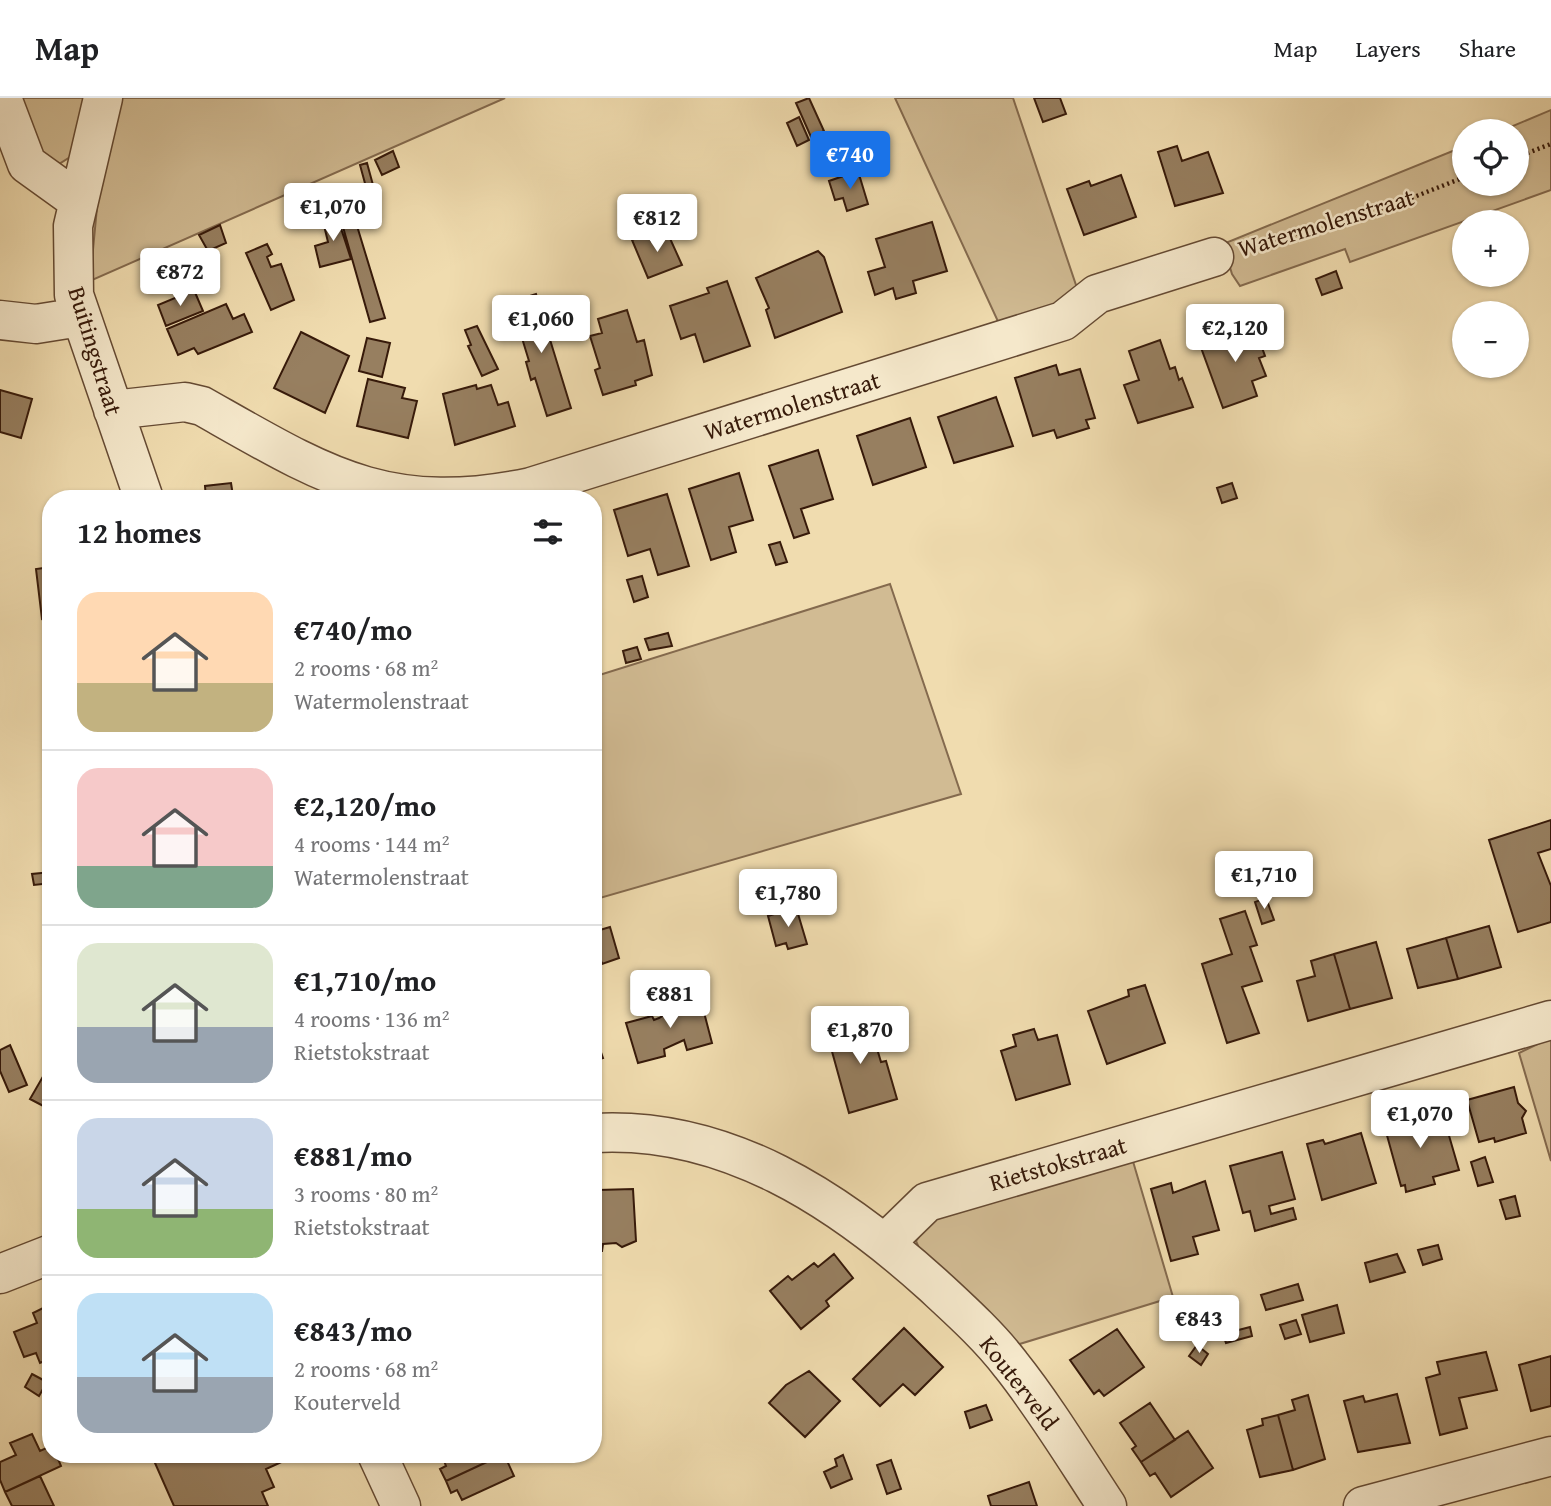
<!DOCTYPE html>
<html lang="en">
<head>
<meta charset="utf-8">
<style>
  body { margin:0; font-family:"Gentium Book Plus",serif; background:#f6f6f6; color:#202124; height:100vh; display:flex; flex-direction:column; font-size:26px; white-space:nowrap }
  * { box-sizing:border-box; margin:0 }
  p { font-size:23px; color:#757577 }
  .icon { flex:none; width:38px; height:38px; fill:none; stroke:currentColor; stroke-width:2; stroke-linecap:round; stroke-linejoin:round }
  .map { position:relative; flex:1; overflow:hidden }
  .side { position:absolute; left:42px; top:392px; width:560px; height:973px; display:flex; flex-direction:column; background:#fff; border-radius:28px; box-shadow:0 2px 5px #0004 }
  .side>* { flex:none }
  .controls { position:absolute; left:1452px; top:21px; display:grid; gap:14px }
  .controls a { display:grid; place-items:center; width:77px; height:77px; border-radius:50%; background:#fff; box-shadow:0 2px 5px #0004; font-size:35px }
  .price { position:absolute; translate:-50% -60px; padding:0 16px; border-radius:7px; background:#fff; color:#222; font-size:23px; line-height:46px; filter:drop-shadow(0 2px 4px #0008) }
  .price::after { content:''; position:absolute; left:50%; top:42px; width:21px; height:16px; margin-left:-10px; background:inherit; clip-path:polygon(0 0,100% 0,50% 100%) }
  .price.active { background:#1a73e8; color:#fff }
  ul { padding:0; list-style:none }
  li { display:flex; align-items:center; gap:21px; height:175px; padding:0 35px }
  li+li { border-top:2px solid #e0e0e0 }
  li span { display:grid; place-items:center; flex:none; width:196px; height:140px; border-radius:21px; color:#555 }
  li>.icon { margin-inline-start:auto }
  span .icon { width:84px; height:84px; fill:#fffc; stroke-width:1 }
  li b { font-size:30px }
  h2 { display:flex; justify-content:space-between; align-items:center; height:84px; padding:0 35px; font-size:30px }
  header { display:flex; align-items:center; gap:42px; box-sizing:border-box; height:98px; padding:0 35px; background:#fff; border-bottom:2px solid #e0e0e0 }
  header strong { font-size:33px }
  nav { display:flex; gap:38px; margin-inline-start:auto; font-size:24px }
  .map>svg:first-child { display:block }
</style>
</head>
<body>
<header>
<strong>Map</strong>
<nav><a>Map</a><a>Layers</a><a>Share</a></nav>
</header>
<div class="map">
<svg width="1551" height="1408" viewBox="0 0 1551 1408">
  <rect width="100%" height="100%" fill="#f0dcaf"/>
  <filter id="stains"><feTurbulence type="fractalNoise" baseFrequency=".00286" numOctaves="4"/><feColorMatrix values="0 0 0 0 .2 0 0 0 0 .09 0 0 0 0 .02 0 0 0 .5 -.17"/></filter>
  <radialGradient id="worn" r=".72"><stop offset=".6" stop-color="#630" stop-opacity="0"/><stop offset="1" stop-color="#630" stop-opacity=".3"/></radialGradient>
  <!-- green -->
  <path fill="#d1bb93" stroke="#846a4e" stroke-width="2" d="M14,0H88L70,59L59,66L47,65Z
    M120,0H505L90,183L98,99Z
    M895,0H1013L1079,196L1001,230Z
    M1551,12V92L1350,164L1345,151L1240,188L1232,176L1223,146L1465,48V86H1517V33H1501Z
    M890,486L961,696L593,802V579Z
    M1551,904V1063L1519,955L1540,945L1529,912Z
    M1132,1060L1173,1199L1013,1248L924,1162L916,1143L937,1113Z"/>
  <!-- building -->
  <path fill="#977f60" stroke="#371a0a" stroke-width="2" d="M809,0L824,33L811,39L796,5Z
    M1034,0H1060L1066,16L1043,24Z
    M799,19L809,42L797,48L787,25Z
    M1177,48L1182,63L1208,54L1223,95L1175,108L1158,54Z
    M393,53L399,69L382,77L375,62Z
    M367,65L376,98L369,100L360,67Z
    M858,73L868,106L847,113L843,100L835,102L829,83Z
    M1121,77L1136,119L1084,137L1067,91L1089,83L1091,88Z
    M336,115L351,161L320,169L315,148L328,144L322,119Z
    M354,118L385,220L370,224L341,122Z
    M932,124L947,173L913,183L916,195L896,201L893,190L875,197L868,174L885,169L876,141Z
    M220,127L226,145L208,153L199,137Z
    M648,135L651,143L668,136L682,167L648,180L632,142Z
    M267,146L272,156L267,159L271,169L281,166L294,202L271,212L246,155Z
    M818,153L824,159L842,214L775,240L766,212L769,210L756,180Z
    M1336,173L1342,190L1322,197L1316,181Z
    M727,183L750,248L704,264L695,236L681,241L670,208L709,195L707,190Z
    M194,192L203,213L166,228L158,207Z
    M536,196L571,310L547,318L535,280L531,282L526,264L529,263L511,204Z
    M226,206L233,221L244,216L252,234L198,256L194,250L178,257L167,231Z
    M627,212L637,244L644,242L652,277L635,283L636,287L603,297L595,272L600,270L590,238L602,235L598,221Z
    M1253,225L1265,258L1259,260L1266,278L1252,283L1257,298L1223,310L1199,244L1226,234L1232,238L1243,234L1241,229Z
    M477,228L498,271L482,278L468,248L471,247L465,232Z
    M301,234L349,258L325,315L274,290Z
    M367,240L390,245L382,279L359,273Z
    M1160,242L1170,271L1175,269L1179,282L1182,280L1193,309L1138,325L1124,287L1139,282L1129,253Z
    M1056,267L1059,277L1080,271L1095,320L1086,322L1089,330L1057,340L1054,332L1033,338L1015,280Z
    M368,281L405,290L402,300L417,303L408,340L357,328Z
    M476,287L477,291L491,287L498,307L508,304L515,328L455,347L443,296Z
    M0,292L32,301L21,340L0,334Z
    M996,299L1013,348L954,365L938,319Z
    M910,320L926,369L873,387L857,338Z
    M818,352L833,401L801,411L809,435L794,440L769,368Z
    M739,375L753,422L729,429L736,454L711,462L689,391Z
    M231,385L233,398L246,397V401H206L205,388Z
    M1232,385L1237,400L1222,405L1217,390Z
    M667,396L689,468L658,477L650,451L628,458L614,412Z
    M780,444L787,464L776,467L769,447Z
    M51,469V519L42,521L36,471Z
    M642,478L648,499L634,504L627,482Z
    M668,535L672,548L649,552L645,541Z
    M637,549L641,561L626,565L623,553Z
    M1551,722V751L1538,755L1551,788V824L1518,834L1489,742Z
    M51,774V785L34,787L32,776Z
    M1266,800L1274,822L1262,826L1255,804Z
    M796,809L807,846L788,851L786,845L776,848L768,818Z
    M1245,813L1257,847L1250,849L1262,883L1242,889L1259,935L1227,945L1202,866L1232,856L1220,821Z
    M1489,828L1501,869L1458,881L1446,840Z
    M610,829L619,860L602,866L593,834Z
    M1446,840L1458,881L1418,890L1407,851Z
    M1376,844L1392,900L1350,911L1334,856Z
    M1334,856L1350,911L1308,923L1297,883L1315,878L1311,863Z
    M1145,887L1165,945L1107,966L1088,913L1129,898L1128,892Z
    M700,899L712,945L687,952L684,942L664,951L665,958L638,965L626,925L652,918L654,922L659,920L664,917L662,907Z
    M848,918L852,932L870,927L881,964L886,963L897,1001L849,1015L828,939H831L827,923Z
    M593,931L603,960L593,963Z
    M1034,931L1038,942L1057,937L1070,986L1016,1002L1001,953L1016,948L1013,937Z
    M10,947L27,987L9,994L0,973V952Z
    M45,975L51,978V1012L30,1001Z
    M1514,989L1518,1005L1526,1013L1522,1020L1526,1035L1495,1044L1494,1040L1479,1044L1467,1002Z
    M1406,1016L1409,1026L1443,1017L1459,1072L1433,1079L1435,1086L1406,1094L1405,1087L1401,1088L1383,1023Z
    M1361,1035L1376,1085L1322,1102L1307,1046L1323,1042L1325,1046Z
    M1282,1054L1295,1101L1269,1108L1271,1116L1293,1110L1296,1121L1255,1133L1250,1113L1243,1115L1230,1068Z
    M1485,1059L1493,1084L1478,1088L1471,1064Z
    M1205,1083L1219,1132L1193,1139L1198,1156L1171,1163L1151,1091L1171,1085L1173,1095Z
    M633,1091L636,1143L622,1149L616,1145L603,1146L602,1153L593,1154V1099H598V1092Z
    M1515,1098L1520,1118L1506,1121L1500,1102Z
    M1438,1147L1442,1161L1423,1167L1418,1152Z
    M834,1156L853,1180L826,1203L829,1208L801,1231L770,1193L788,1178L792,1182L814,1165L818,1169Z
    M1397,1156L1405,1174L1370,1184L1365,1165Z
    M1298,1186L1303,1202L1266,1212L1261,1197Z
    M51,1206V1260L40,1265L36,1255L24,1259L14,1234L37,1225L33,1215Z
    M1232,1207L1237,1223L1218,1228L1213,1212Z
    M1337,1207L1344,1235L1310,1244L1302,1217Z
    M1296,1222L1301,1236L1285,1241L1280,1227Z
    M1250,1229L1252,1238L1226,1245L1223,1236Z
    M904,1230L943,1269L915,1297L903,1286L880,1308L853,1281Z
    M1117,1231L1144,1269L1104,1298L1099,1292L1094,1296L1070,1262Z
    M1197,1247L1208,1256L1201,1267L1189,1258Z
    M1486,1254L1497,1292L1459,1300L1467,1330L1440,1337L1426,1280L1440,1276L1437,1264Z
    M1551,1258V1308L1531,1313L1519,1267Z
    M809,1273L840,1303L805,1339L769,1305L786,1287Z
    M32,1276L47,1284L39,1298L25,1289Z
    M1397,1296L1410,1345L1358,1354L1344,1303L1363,1298L1365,1304Z
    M1308,1297L1325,1361L1293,1372L1278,1317L1295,1312L1292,1302Z
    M1150,1305L1175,1342L1141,1364L1132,1351L1136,1348L1120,1325Z
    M986,1307L992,1322L970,1330L965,1314Z
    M1278,1317L1293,1372L1260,1379L1247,1332L1263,1327L1262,1321Z
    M1188,1333L1213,1370L1171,1399L1155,1375L1150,1378L1141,1364Z
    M32,1336L40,1353L51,1348V1356H56L61,1368L5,1394L0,1382V1364L16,1357L10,1345Z
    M151,1356H299L266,1371L274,1389L262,1394L268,1408H174Z
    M445,1356H504L446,1383L440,1371L446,1368L442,1358Z
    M504,1356L514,1378L462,1402L457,1392L451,1395L446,1383Z
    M843,1357L852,1381L831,1390L824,1374L837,1368L835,1361Z
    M891,1362L901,1391L887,1396L877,1367Z
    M40,1378L54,1408H12L5,1394Z
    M1029,1384L1037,1408H991L988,1398Z"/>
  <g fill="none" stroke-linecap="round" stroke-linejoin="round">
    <defs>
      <path id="minor" d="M2,0L27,66L77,102
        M103,0L73,128L74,197L144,401
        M0,222L36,226L80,219
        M113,312L185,304L202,308C324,377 386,419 531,389L1063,223L1097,196L1214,159
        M593,1035C726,1027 839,1102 933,1187C960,1212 989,1238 1011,1267C1046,1311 1076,1361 1107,1408
        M886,1144L927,1104L1551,922
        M0,1176L51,1156
        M377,1356L401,1408
        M1363,1408L1551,1358"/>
    </defs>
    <!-- minor casing -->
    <use href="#minor" stroke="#654a33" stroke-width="41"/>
    <!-- path -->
    <path stroke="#371a0a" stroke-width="4.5" stroke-dasharray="2 3.5" stroke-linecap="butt" d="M1517,59L1551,46
      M1243,151L1396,106L1465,79"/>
    <!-- minor -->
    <use href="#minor" stroke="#f5e8cb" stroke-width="38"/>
  </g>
  <g text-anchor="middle" stroke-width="5" stroke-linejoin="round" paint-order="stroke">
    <!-- street labels -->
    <g font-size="24" fill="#371a0a" stroke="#f5e8cb">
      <text transform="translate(1326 125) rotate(-17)" y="8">Watermolenstraat</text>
      <text transform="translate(95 253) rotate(73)" y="8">Buitingstraat</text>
      <text transform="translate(792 308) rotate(-17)" y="8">Watermolenstraat</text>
      <text transform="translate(1058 1066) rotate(-16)" y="8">Rietstokstraat</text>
      <text transform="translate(1019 1285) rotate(52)" y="8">Kouterveld</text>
    </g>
  </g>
  <rect width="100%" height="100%" filter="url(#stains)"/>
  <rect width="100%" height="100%" fill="url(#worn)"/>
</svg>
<div class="controls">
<a><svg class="icon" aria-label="locate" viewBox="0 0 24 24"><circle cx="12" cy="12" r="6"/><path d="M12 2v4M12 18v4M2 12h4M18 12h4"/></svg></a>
<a>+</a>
<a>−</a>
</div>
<b class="price active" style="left:850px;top:93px">€740</b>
<b class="price" style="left:333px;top:145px">€1,070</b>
<b class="price" style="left:657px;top:156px">€812</b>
<b class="price" style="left:180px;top:210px">€872</b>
<b class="price" style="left:541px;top:257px">€1,060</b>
<b class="price" style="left:1235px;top:266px">€2,120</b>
<b class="price" style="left:1264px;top:813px">€1,710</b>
<b class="price" style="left:788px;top:831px">€1,780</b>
<b class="price" style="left:670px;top:932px">€881</b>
<b class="price" style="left:860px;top:968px">€1,870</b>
<b class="price" style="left:1420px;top:1052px">€1,070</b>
<b class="price" style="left:1199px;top:1257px">€843</b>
<section class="side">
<h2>12 homes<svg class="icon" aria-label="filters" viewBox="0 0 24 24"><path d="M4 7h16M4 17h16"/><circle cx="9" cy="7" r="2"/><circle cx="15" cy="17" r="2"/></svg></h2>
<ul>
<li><span style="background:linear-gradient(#ffd9b3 65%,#c2b280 0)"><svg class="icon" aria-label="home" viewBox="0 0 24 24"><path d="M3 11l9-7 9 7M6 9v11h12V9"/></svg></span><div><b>€740/mo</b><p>2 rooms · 68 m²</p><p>Watermolenstraat</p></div></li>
<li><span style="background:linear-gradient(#f6c9c9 70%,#7fa58c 0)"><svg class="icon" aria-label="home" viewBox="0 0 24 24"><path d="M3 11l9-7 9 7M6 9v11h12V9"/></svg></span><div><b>€2,120/mo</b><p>4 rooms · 144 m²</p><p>Watermolenstraat</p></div></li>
<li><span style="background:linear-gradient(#dfe7d0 60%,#9aa5b1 0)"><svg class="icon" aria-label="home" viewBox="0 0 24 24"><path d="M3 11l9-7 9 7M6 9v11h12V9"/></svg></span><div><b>€1,710/mo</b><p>4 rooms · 136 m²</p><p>Rietstokstraat</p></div></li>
<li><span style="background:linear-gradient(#c9d6e8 65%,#8fb573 0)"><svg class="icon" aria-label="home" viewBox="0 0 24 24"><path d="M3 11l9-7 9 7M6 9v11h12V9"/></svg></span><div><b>€881/mo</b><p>3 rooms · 80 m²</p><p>Rietstokstraat</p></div></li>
<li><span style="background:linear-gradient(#bfe0f5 60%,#9aa5b1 0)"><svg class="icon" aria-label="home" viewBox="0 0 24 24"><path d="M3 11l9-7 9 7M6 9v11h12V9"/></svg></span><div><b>€843/mo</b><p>2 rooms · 68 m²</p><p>Kouterveld</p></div></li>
</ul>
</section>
</div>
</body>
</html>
